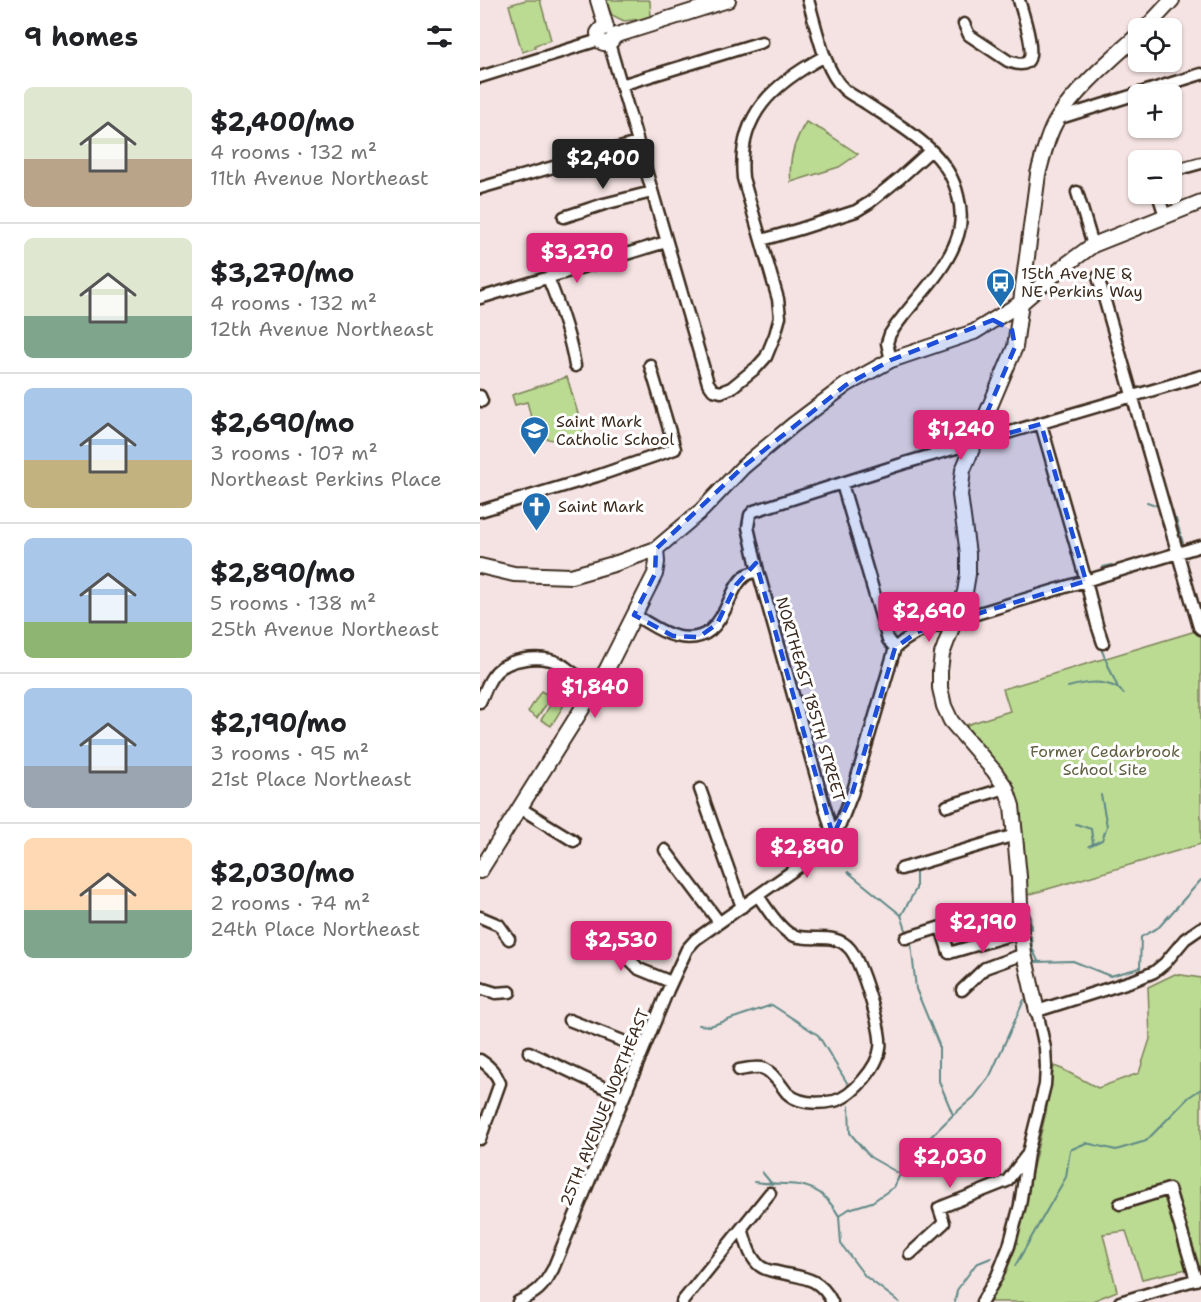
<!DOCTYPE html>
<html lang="en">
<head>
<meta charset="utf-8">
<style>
  body { margin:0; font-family:"Shantell Sans",sans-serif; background:#f6f6f6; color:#202124; height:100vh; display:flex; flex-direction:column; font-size:22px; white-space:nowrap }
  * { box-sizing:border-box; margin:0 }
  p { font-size:20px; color:#757577 }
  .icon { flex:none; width:33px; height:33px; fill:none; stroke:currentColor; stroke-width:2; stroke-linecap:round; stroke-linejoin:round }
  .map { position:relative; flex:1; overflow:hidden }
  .details { display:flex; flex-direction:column; background:#fff; width:480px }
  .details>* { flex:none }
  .controls { position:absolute; left:648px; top:18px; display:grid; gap:12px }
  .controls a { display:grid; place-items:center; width:54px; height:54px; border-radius:9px; background:#fff; box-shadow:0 2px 4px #0004; font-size:30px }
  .price { position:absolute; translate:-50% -51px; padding:0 14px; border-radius:6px; background:#db2777; color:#fff; font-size:20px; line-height:39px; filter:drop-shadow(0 2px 3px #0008) }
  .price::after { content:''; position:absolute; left:50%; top:36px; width:18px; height:14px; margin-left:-9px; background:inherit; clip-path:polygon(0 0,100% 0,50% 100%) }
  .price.on { background:#222; color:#fff }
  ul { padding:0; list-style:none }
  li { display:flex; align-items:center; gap:18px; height:150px; padding:0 24px }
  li+li { border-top:2px solid #e0e0e0 }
  li span { display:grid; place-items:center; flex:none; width:168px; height:120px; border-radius:9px; color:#555 }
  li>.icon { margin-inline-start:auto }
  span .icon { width:72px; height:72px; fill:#fffc; stroke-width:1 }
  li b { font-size:26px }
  h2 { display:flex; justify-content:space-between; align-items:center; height:72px; padding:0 24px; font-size:26px }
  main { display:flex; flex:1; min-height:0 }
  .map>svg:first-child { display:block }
</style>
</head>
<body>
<main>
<section class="details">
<h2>9 homes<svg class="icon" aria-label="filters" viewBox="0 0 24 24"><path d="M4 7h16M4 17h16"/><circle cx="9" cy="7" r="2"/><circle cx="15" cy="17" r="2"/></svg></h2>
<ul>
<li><span style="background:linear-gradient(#dfe7d0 60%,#b9a48a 0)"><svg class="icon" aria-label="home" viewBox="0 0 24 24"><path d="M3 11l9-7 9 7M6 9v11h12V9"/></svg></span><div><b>$2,400/mo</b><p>4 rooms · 132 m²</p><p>11th Avenue Northeast</p></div></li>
<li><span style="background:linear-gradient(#dfe7d0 65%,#7fa58c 0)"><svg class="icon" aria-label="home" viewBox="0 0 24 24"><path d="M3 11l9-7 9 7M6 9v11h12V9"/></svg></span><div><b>$3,270/mo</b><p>4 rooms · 132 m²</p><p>12th Avenue Northeast</p></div></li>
<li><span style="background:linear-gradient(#a9c7e8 60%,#c2b280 0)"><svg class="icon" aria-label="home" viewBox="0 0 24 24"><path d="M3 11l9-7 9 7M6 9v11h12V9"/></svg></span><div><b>$2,690/mo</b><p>3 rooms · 107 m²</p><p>Northeast Perkins Place</p></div></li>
<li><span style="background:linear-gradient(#a9c7e8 70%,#8fb573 0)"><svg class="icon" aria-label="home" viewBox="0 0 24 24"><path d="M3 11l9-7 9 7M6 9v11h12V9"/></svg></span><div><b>$2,890/mo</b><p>5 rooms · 138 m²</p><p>25th Avenue Northeast</p></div></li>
<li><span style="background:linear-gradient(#a9c7e8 65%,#9aa5b1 0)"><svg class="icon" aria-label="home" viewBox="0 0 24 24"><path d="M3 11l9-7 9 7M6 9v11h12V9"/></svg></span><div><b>$2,190/mo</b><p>3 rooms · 95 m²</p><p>21st Place Northeast</p></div></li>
<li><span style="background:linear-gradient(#ffd9b3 60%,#7fa58c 0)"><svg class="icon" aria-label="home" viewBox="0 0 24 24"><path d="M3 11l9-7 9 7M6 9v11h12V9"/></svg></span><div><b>$2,030/mo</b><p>2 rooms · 74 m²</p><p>24th Place Northeast</p></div></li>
</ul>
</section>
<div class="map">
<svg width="721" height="1302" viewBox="0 0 721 1302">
  <rect width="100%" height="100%" fill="#f4e3e2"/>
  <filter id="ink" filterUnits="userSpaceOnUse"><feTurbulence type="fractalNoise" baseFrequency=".0167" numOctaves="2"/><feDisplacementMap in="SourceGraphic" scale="12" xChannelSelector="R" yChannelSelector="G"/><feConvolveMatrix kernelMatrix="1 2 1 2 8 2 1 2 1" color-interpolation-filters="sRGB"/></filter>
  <g filter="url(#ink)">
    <!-- green -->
    <path fill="#bbda92" stroke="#7b8258" stroke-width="1.5" d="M46,0H60L71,40L55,45V48L42,52L29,5Z
      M125,0H168L170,1L171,18L144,21L132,15Z
      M326,122L342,130L378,154L359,167L311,182C308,160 314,141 326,122Z
      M87,377L105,437C92,440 63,445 55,430C51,422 50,411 47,402L35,405L32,395Z
      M719,630L721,638V844L544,896C542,864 543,815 532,786L486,725L530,711L523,689Z
      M61,691L71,697L57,718L48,712Z
      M74,699L84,705L71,726L61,720Z
      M695,974L721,978V1266L662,1279L646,1231L623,1234L637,1291L610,1302H508L535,1243L566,1112L574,1066L582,1069L618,1088L659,1073L670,1039L668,987Z"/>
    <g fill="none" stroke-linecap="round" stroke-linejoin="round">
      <!-- stream -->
      <path stroke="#5f8987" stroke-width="2" d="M667,502L681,507
        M696,519L703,543
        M623,567L632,565
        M564,588L600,576L599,574
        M619,644L638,688L644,694
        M588,687C607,682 620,680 638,688
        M596,824L611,829L613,844
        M609,846L622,840L627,826L621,795
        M368,872L421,915L427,933
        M531,889L532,896L534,897
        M550,914L551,929
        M421,916L436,889V872
        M551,936L552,948L558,961
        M431,943L436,989L459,1045V1081L473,1115
        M555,962L593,961L630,976L660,968L661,937L679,927L721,880
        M219,1025L230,1026L292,1005L338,1035L369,1086
        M369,1106L370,1133L390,1157L420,1174
        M282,1172L292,1184
        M274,1182C314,1187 336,1176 359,1216
        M535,1266L586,1177L590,1150L606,1143L636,1150L666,1141L709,1097L721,1089
        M419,1302L385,1276L361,1244L359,1216L369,1209L392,1202L414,1187L427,1160L473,1115L494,1097L510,1076L544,1000
        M475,1302L477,1290L496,1264L511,1258"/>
      <defs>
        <path id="minor" d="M328,0C336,25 344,71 364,89C370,95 380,99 387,104C422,127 468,151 478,196C482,211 482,226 476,241C462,277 431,302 410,334L407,343L411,360
          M484,24L489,35L528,61C534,63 542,66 547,62C557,54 542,11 539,0
          M129,43L228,383L233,390L241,392L251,388L277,367L286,357L295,335L300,317L298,299L263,178C257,115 293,84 345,56
          M0,77L119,40
          M141,85L282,42
          M577,119L721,74
          M692,171L721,163
          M0,188L157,143
          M597,192L613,245
          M678,194L685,216
          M84,217L124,204L172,192
          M282,240L320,229L376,211L389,203L420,178L451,150
          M618,277L719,627L721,629
          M68,278C80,307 90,335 95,366
          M0,298L186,242
          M0,396L2,401
          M561,424L606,581L617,625L623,643
          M362,484L408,640L415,648
          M0,511L117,476L195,449L170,365
          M154,615C167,622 181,633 195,636C227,644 239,625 250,599C254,591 257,582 265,576C269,573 274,572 278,571
          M0,702C4,694 7,684 12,677C25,657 62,654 81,664C88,668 93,674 100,677C106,680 112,682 117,685
          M220,789L262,907
          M467,806L526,788
          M40,808L94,841
          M353,836L278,571L268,527L270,515L274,511L425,463L721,376
          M185,850L239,922
          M421,869L535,835
          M0,917L19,925L29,939
          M154,929L148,944L149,959L159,969L191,982
          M426,938L461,927L469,953L541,932
          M0,988L16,993L30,992
          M482,990L505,968L544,954
          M89,1020L163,1049
          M49,1052L144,1097
          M0,1060C10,1066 16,1073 20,1083L0,1139
          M259,1070C266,1069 274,1067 281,1068C287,1069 292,1074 296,1079C300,1083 303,1088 307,1093C320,1105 338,1104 354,1101C372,1097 398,1067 400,1048C403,1032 381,962 370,949C354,930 329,944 310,934C297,926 287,908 278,896
          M640,1204L689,1189L716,1280
          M262,1228C266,1241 269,1257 280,1266C285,1270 291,1271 297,1272C322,1278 339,1276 352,1302
          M430,1254L464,1223L459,1208L527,1181L546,1156
          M38,1302C57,1292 62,1289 73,1269L188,990L207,949L216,939L331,858L353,836L361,822L372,794L415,648C427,637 438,632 453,627L721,546
          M202,1302L290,1193
          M502,1302L517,1276L529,1246L540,1205L548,1153L565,1085L566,1067L565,1048L557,1011L655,980L674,972L685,963L705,939L721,928
          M640,1302L721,1278"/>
        <path id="major" d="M118,0L126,27
          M126,27L121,29L118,33L119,40C125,46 132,43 134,36
          M666,28L692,0
          M134,36L248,0
          M0,566L34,574L91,576L137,563L176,549L222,510L263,467L313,425L366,385L411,360L494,332L541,303L583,267L613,245L721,202
          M0,871L127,669L175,574L177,562L176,549
          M557,1011L544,954L541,932L539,877L532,806L526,788L514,771L471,721L464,706L460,688V671L462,654L485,592L488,574V554L480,495L483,470L535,347L558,174C563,156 568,133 578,118C597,88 632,59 658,35"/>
      </defs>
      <!-- minor casing -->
      <use href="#minor" stroke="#3b2a1e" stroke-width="15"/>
      <!-- major casing -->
      <use href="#major" stroke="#3b2a1e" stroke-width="18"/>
      <!-- minor -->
      <use href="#minor" stroke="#fff" stroke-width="10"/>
      <!-- major -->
      <use href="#major" stroke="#fff" stroke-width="14"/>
    </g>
  </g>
  <!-- marked area -->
  <path fill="#1d4ed8" fill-opacity="0.2" stroke="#1d4ed8" stroke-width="4.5" stroke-dasharray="12 8" stroke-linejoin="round" d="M513,320L532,330L535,347L494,443L561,424L606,581L437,632L415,648L372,794L353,836L276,563L256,585L237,624L219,637L193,636L154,615L175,574L176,549L263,467L366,385L411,360Z"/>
  <!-- icons -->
  <defs>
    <symbol id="bus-pin" viewBox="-11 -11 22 30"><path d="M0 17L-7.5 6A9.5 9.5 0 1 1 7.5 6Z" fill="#1f6fb2" stroke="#fff"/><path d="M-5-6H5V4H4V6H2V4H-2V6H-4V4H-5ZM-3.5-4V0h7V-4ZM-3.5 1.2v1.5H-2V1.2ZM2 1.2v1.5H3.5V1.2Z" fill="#fff"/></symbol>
    <symbol id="school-pin" viewBox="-11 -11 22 30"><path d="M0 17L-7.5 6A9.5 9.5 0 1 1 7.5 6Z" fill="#1f6fb2" stroke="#fff"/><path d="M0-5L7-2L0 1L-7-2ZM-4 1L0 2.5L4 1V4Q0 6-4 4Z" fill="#fff"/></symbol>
    <symbol id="church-pin" viewBox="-11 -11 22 30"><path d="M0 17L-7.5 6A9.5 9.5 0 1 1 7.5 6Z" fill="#1f6fb2" stroke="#fff"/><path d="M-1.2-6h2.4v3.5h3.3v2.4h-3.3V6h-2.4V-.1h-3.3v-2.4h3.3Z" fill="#fff"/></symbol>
  </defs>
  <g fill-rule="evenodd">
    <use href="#bus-pin" x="504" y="266" width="33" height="45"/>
    <use href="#school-pin" x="38" y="414" width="33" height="45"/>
    <use href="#church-pin" x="40" y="490" width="33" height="45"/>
  </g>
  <g text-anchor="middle" stroke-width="6" stroke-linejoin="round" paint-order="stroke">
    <!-- poi labels -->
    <g font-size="16" fill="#3b2a1e" stroke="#fff" text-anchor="start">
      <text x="541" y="279">15th Ave NE &amp;<tspan x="541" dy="18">NE Perkins Way</tspan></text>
      <text x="76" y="427">Saint Mark<tspan x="76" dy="18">Catholic School</tspan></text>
      <text x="78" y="512">Saint Mark</text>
    </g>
    <!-- street labels -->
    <g font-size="16" fill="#3b2a1e" stroke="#fff">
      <text transform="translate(331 699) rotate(74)" y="6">NORTHEAST 185TH STREET</text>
      <text transform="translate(124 1107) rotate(-68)" y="6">25TH AVENUE NORTHEAST</text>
    </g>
    <!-- park labels -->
    <g font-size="16" fill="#615f41" stroke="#fff">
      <text x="625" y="757">Former Cedarbrook<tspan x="625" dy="18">School Site</tspan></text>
    </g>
  </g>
</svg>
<div class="controls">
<a><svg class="icon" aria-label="locate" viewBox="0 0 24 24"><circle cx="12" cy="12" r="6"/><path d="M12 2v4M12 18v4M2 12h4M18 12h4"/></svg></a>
<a>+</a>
<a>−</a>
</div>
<b class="price on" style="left:123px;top:190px">$2,400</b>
<b class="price" style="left:97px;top:284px">$3,270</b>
<b class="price" style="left:481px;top:461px">$1,240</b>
<b class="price" style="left:449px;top:643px">$2,690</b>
<b class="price" style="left:115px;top:719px">$1,840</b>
<b class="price" style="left:327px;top:879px">$2,890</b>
<b class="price" style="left:503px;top:954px">$2,190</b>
<b class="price" style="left:141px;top:972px">$2,530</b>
<b class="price" style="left:470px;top:1189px">$2,030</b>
</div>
</main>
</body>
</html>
